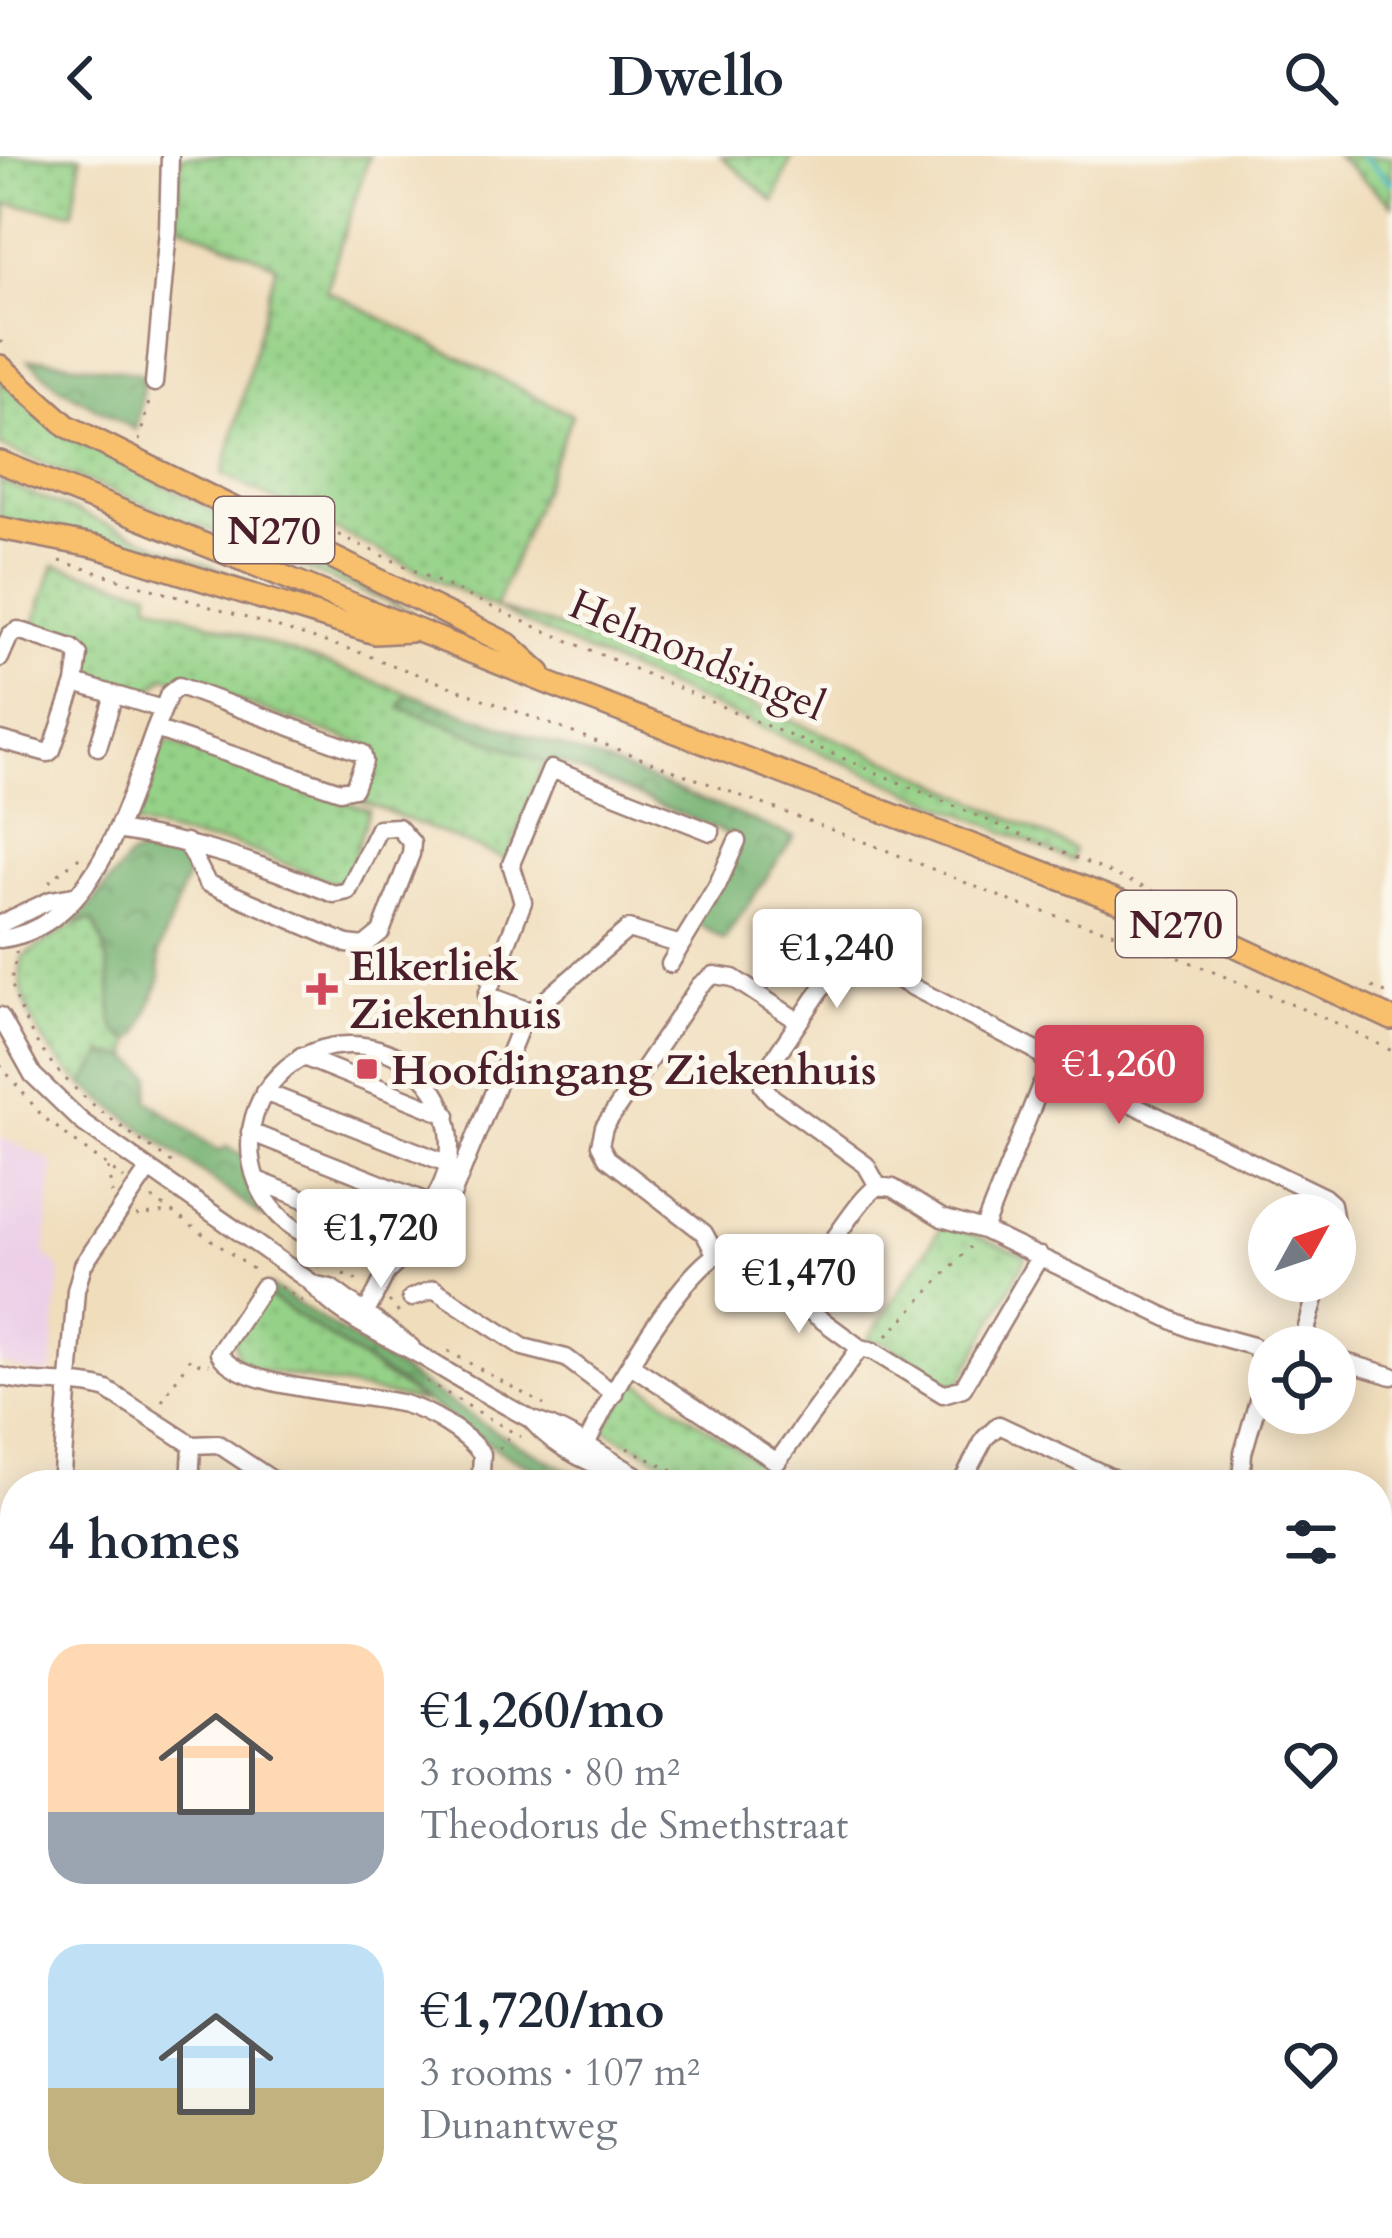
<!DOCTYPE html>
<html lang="en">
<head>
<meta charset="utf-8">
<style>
  body { margin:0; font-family:Cardo,serif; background:#f6f6f7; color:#1f2937; height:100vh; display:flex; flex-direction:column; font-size:45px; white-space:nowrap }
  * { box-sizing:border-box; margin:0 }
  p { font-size:39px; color:#747a83 }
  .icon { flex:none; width:66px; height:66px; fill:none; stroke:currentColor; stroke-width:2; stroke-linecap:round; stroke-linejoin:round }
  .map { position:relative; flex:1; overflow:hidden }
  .drawer { position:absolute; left:0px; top:1314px; width:1392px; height:768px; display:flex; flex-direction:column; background:#fff; border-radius:48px 48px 0 0; box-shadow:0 6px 30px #0003 }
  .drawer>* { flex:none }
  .needle { width:78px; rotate:50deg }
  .tools { position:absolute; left:1248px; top:1038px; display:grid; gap:24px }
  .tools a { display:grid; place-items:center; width:108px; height:108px; border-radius:50%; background:#fff; box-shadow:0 6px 30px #0003; font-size:60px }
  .price { position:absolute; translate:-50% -102px; padding:0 27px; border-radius:12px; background:#fff; color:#222; font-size:39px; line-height:78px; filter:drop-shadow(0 3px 6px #0008) }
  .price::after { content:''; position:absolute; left:50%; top:72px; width:36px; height:27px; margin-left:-18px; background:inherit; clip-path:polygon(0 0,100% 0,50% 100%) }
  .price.current { background:#d1495b; color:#fff }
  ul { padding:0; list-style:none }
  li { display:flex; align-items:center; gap:36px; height:300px; padding:0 48px }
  li span { display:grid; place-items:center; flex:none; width:336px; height:240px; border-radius:36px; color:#555 }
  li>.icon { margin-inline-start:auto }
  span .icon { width:144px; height:144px; fill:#fffc; stroke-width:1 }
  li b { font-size:51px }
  h2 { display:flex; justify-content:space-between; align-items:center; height:144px; padding:0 48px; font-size:51px }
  header { display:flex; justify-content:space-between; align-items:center; height:156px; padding:0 48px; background:#fff; font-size:54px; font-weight:800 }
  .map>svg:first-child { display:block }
</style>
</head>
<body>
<header><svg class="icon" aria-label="back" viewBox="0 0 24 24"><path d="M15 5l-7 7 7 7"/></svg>Dwello<svg class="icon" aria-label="search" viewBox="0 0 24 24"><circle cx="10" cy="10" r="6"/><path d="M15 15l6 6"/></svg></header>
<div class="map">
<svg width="1392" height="2082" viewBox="0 0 1392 2082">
  <defs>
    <pattern id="grass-dots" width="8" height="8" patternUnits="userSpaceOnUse" patternTransform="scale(3)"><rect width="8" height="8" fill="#95d288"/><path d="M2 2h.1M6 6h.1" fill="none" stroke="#82b476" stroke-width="1.8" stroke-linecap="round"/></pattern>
    <pattern id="forest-crowns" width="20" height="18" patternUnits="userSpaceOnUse" patternTransform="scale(3)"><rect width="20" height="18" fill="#78b474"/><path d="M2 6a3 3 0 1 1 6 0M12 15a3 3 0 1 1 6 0" fill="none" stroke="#64925f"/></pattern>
    <pattern id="cemetery-stones" width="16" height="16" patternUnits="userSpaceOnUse" patternTransform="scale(3)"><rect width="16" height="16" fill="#95d288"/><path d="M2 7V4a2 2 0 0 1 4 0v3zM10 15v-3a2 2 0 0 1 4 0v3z" fill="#82b476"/></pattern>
  </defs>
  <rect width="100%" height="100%" fill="#fbf7ec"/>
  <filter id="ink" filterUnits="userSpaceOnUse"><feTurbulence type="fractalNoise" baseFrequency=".00833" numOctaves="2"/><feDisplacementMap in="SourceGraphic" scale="24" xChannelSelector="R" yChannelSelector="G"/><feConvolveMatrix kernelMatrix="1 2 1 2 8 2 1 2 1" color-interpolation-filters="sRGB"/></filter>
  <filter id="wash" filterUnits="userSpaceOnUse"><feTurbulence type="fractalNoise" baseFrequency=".004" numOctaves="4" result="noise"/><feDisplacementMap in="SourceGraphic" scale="48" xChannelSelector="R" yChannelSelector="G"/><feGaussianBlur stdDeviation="2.7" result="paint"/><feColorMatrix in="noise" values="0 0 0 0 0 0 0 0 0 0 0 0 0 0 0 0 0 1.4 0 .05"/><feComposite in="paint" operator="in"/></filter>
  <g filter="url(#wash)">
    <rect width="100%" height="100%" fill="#f0ddbc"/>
    <!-- built -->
    <path fill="#edd0e8" d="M0,981L53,1006L45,1098L60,1113L51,1217H33L0,1207Z"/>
    <!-- grass -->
    <path fill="url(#grass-dots)" stroke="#70785a" stroke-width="3" d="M0,0H81L73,56L7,48L0,133Z
      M181,0H369L326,134L572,259L495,452L566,473L901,609L1074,693L1072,705L575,491L250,332L223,318L276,109L177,67Z
      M721,0H792L774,46Z
      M1336,0H1392V49Z
      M0,224L39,260L70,281L412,456L0,290Z
      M0,325L259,430L0,362Z
      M54,409L150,435L149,446L408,537L401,552L544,606L507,704L362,645L376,593L165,520C157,527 152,537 141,538C125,538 94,527 83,516L89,489L33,471Z
      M164,584L369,654L344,731L232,687L203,685L132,668L130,659L159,585Z
      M92,764C115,804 108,839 122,881L131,885L130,902L104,898L83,929C48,898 11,846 23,800L75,768Z
      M944,1067L1027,1100L961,1226L953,1229L884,1186H866Z
      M264,1137L424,1246L250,1212L238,1202L234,1184Z
      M635,1224L763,1309L748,1329H710L603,1273Z"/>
    <!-- forest -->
    <path fill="url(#forest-crowns)" stroke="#616a50" stroke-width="3" d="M43,203L145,218L136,274L62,233L28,204Z
      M408,537L618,611L794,681L724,784L695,766L732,680L561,607L554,610L400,551Z
      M146,694L167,696L191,709L159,796L160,824L139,878L131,885L116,875L113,867C108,826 115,803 92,764L75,768L129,702Z
      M104,898L130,902L151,920L148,944L218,995L227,991L243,1000L254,1041L264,1062L83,929Z
      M269,1129L494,1275L595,1329H566L501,1296L264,1137Z"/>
    <!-- cemetery -->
    <path fill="url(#cemetery-stones)" stroke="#70785a" stroke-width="3" d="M0,2045L15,2048V2067H109L113,2082H0Z"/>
    <!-- green -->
    <path fill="#95d288" stroke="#70785a" stroke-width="3" d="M109,2067H180L172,2082H113Z"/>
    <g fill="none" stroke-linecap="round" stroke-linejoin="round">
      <!-- stream -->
      <path stroke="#4ebcc6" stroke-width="4.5" d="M1362,0L1392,27"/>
    </g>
  </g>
  <g filter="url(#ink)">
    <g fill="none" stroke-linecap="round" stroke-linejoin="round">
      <defs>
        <path id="minor" d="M154,227L168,74L170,0
          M0,502L10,479L18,474L72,492L79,499L75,527L162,553
          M179,530L362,597L364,605L354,632L340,635L155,573L169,538Z
          M0,584L48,597L52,594L75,527
          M98,591L114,539
          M117,674C201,687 257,707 334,738L348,735L379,672L398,671L412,687L411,698L381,776L364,790L347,788L207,727L186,686
          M0,768L51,744L73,740
          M0,783C95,772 127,648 155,573
          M670,808L681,789
          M527,854L535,853L628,773L681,789L717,730L737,685
          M0,860L33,919L82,966L312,1127C340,1163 385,1179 423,1201C459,1223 495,1244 532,1264C577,1277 612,1308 654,1329
          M250 989a100 100 0 1 1 200 0a100 100 0 1 1-200 0Z
          M301,900L447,959
          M264,936L449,1008
          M250,976L432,1048
          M257,1024L339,1057
          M878,1030L866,1009L772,941L763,930L765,916L832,817L849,808L870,809L1033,893L1042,900L1051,917
          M983,1074L1041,929L1051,917L1064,915L1324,1041L1332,1048L1335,1067
          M716,1099L704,1077L607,1002L600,989L604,971L700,829L714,819L733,822L798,865
          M386,1117L427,1078L448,1049L527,854L487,839L523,746L511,708L551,613L711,676
          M788,1127L796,1145L860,1192
          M312,1128L331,1132L411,1191
          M263,1131L219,1197C238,1234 364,1237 404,1248C431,1256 465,1276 482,1298L481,1317L474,1329
          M411,1142L434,1133L523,1191L566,1202L614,1238
          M361,1167L386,1117L390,1081
          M1308,1185L1307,1171L1320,1125
          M1335,1203L1392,1220
          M631,1209L777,1306L860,1192L873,1195L943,1238L963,1232L1040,1100
          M0,1220C36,1231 76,1223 107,1234L192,1289L218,1288L280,1329
          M532,1265C556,1293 598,1313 634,1320
          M582,1300C599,1253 676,1124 716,1099C737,1104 772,1128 788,1127C816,1125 850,1048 878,1030L893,1032L942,1062L983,1074L1191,1173L1253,1190L1268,1210L1243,1297L1241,1329
          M61,1329L76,1134L83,1109L148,1014
          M190,1329L192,1289
          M960,1329L985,1282L999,1269L1127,1329
          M0,1476L15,1484
          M1377,1517L1392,1515
          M0,1578L15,1548
          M1377,1705L1392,1714
          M1377,1755L1392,1774
          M0,1946L15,1949
          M1377,1973L1382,1964L1392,1899
          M0,1975L15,1978
          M0,2017L15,2020
          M381,2067L390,2082
          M630,2067L642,2082
          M323,2082L339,2067
          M871,2082L874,2067"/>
        <path id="major" d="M0,210L67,270L508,488L540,517
          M0,306L553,529L1236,790L1392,863
          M0,372L97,391L375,477L410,475"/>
      </defs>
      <!-- minor casing -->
      <use href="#minor" stroke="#9d7e74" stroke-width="21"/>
      <!-- major casing -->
      <use href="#major" stroke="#9d7e74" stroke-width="26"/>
      <!-- path -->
      <path stroke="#9d7e74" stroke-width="3" stroke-dasharray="3 9" stroke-linecap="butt" d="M0,185L8,193
        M139,285L150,242
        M262,343L520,464L1176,745
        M60,405L358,496L888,695L1023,750L1132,782L1341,869L1392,895
        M49,726L83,698
        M16,795C17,805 12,812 12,822C11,831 16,841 19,849C45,924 114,965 175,1009
        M1372,831L1392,840
        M0,909L43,961L124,1023
        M394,922L402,902
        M108,1012L112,1038
        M152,1042L257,1116
        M136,1060L168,1056
        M318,1111L331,1075
        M343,1118L362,1126
        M280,1131L307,1148
        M389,1145L402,1161
        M887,1180L970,1091
        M448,1195L544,1249
        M426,1225L521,1281
        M162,1245L190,1202L203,1210L209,1208
        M627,1292L701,1329
        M499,1293L512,1277
        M1377,1681L1392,1690
        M149,2082L157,2067
        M1191,2082L1197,2067"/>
      <!-- minor -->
      <use href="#minor" stroke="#fff" stroke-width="16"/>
      <!-- major -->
      <use href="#major" stroke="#f8bf6c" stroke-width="21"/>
    </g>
  </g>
  <!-- markers -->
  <g fill="#d1495b" stroke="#fbf7ec" stroke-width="4.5">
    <path d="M316 815h12v12h12v12h-12v12h-12v-12h-12v-12h12z"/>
    <rect x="355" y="901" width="24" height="24" rx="6"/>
  </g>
  <g text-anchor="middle" stroke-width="10" stroke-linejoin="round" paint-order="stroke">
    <!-- shield labels -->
    <g fill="#fbf7ec" stroke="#7f6065" stroke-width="3">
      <rect x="214" y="341" width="120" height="66" rx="9"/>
      <rect x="1116" y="735" width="120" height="66" rx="9"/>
    </g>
    <g font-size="39" font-weight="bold" fill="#4a1f2b">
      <text x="274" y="388">N270</text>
      <text x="1176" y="782">N270</text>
    </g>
    <!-- street labels -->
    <g font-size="42" fill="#4a1f2b" stroke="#fbf7ec">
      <text transform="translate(698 498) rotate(23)" y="15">Helmondsingel</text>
    </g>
    <!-- poi labels -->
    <g font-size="42" font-weight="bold" fill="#4a1f2b" stroke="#fbf7ec" text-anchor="start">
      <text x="349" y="824">Elkerliek<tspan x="349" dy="48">Ziekenhuis</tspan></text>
      <text x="391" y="928">Hoofdingang Ziekenhuis</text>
    </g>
  </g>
</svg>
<div class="tools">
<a><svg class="needle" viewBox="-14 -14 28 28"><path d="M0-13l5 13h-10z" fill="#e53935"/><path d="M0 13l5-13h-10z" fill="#747a83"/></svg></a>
<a><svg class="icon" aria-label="locate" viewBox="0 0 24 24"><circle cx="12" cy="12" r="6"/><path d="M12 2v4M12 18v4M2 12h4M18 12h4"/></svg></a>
</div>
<b class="price" style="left:837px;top:855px">€1,240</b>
<b class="price current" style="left:1119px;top:971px">€1,260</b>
<b class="price" style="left:381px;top:1135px">€1,720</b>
<b class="price" style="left:799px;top:1180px">€1,470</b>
<section class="drawer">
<h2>4 homes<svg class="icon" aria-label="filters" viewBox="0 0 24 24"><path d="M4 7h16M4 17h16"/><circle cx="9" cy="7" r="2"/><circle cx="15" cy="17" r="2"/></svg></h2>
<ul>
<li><span style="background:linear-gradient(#ffd9b3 70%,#9aa5b1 0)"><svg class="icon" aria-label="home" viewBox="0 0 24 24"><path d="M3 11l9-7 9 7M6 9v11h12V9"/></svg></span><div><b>€1,260/mo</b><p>3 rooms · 80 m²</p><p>Theodorus de Smethstraat</p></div><svg class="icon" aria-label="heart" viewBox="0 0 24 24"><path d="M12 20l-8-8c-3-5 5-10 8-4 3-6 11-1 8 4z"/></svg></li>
<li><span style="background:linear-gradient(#bfe0f5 60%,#c2b280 0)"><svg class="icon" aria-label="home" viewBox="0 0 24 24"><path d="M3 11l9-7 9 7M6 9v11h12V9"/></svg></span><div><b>€1,720/mo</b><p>3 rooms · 107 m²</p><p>Dunantweg</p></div><svg class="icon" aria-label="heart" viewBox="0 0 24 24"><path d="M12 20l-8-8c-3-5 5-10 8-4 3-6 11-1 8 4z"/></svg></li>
</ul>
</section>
</div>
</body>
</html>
